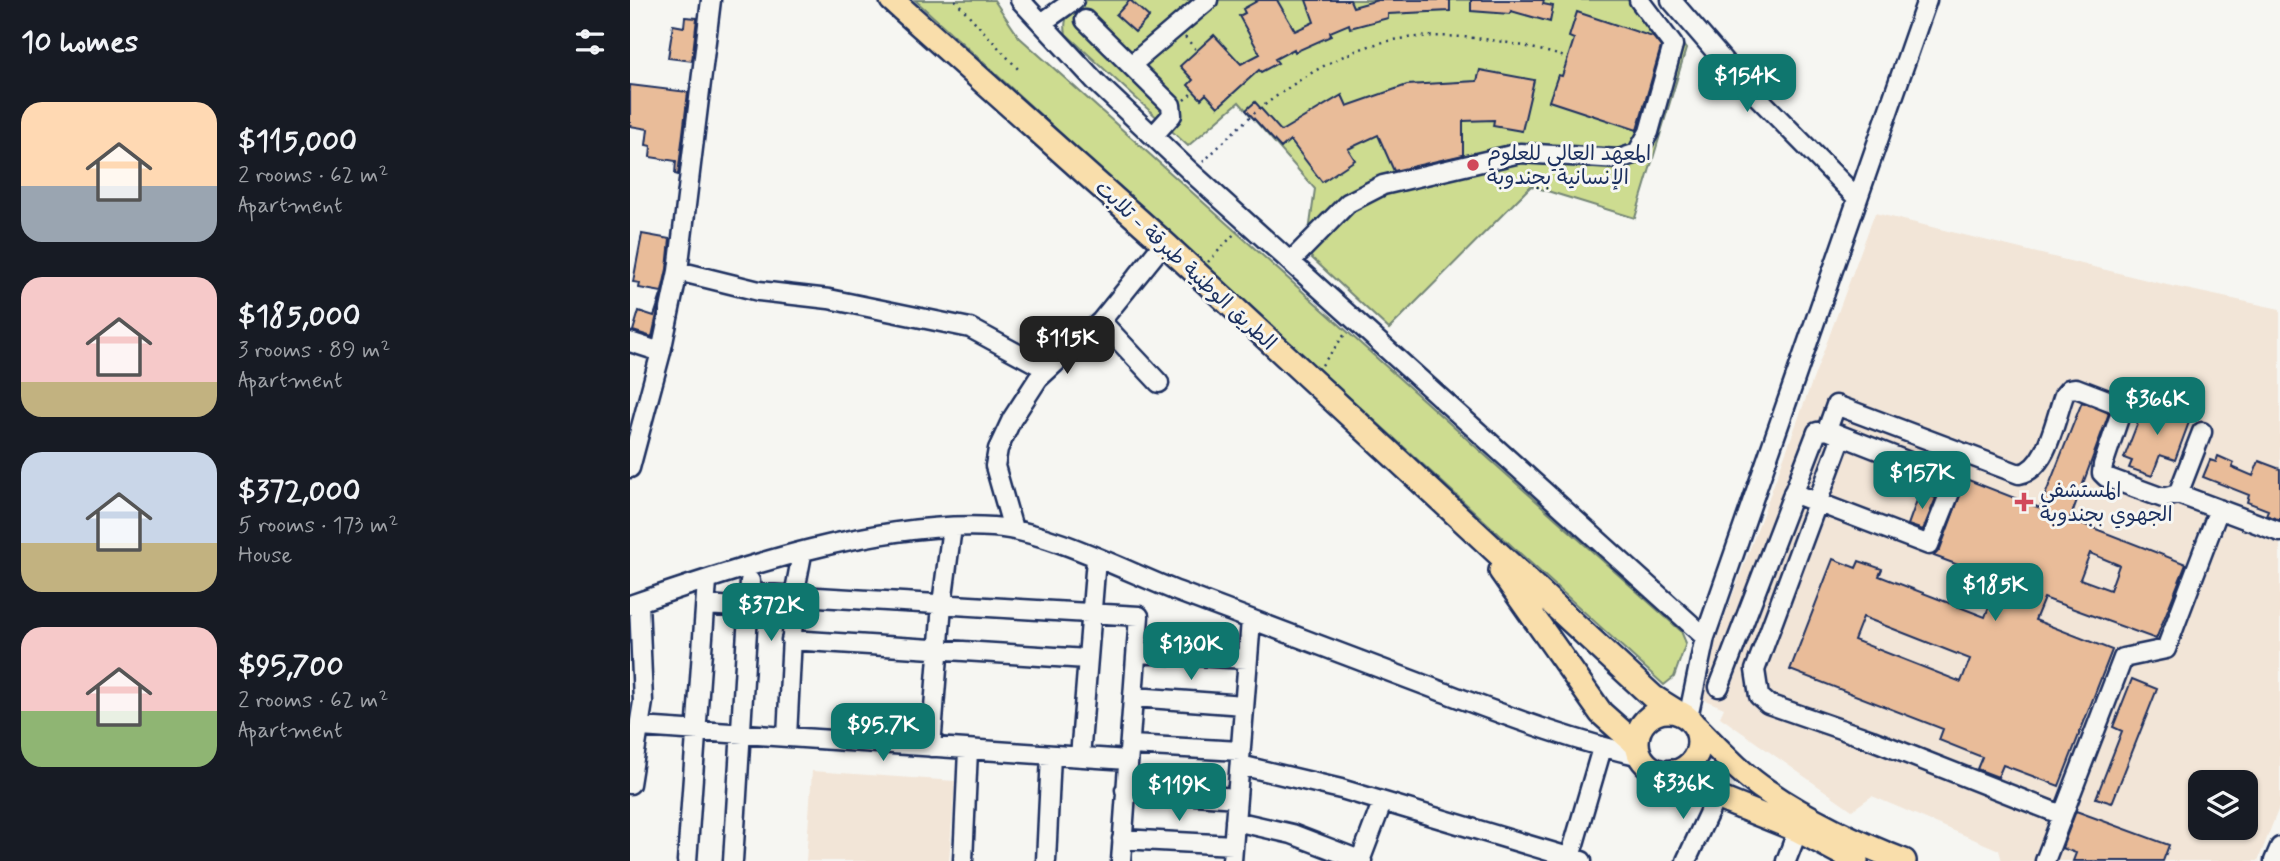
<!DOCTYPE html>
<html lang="en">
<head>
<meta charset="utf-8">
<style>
  body { margin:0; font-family:Mynerve,"Playpen Sans Arabic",sans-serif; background:#242831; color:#f1f3f6; height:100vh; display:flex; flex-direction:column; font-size:26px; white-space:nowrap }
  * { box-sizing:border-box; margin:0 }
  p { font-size:23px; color:#9ea1a6 }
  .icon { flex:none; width:38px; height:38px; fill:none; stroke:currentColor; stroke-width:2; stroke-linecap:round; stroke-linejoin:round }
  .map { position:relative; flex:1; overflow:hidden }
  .drawer { display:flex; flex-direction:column; background:#171b24; width:630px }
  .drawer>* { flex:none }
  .buttons { position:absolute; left:1558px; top:770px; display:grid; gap:14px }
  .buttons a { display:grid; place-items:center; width:70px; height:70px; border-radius:14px; background:#171b24; box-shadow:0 2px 5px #0004; font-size:35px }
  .price { position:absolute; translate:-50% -60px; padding:0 16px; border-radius:14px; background:#0f766e; color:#fff; font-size:23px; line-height:46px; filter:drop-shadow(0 2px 4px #0008) }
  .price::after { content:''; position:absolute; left:50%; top:42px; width:21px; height:16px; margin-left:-10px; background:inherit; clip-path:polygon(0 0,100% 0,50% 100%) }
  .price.selected { background:#222; color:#fff }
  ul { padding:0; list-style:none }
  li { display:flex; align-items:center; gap:21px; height:175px; padding:0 21px }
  li span { display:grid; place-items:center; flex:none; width:196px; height:140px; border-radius:21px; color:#555 }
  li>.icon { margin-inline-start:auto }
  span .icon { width:84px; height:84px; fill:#fffc; stroke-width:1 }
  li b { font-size:30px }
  h2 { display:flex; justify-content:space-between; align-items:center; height:84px; padding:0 21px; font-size:30px }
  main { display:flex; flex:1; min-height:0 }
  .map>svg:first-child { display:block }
</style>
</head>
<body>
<main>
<section class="drawer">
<h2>10 homes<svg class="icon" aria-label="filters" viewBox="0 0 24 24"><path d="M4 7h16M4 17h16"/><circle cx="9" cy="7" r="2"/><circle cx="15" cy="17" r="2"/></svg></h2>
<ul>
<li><span style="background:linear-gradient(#ffd9b3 60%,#9aa5b1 0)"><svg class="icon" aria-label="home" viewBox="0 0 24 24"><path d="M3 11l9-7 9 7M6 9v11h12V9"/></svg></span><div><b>$115,000</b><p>2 rooms · 62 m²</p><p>Apartment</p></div></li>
<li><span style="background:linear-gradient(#f6c9c9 75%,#c2b280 0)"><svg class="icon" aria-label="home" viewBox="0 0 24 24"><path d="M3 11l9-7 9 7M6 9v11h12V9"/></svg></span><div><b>$185,000</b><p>3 rooms · 89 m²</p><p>Apartment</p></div></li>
<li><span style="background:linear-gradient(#c9d6e8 65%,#c2b280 0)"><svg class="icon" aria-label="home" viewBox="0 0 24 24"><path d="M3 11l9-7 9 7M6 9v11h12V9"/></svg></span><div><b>$372,000</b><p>5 rooms · 173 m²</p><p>House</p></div></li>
<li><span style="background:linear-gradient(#f6c9c9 60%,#8fb573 0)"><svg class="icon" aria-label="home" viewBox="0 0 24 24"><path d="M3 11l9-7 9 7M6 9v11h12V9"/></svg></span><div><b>$95,700</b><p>2 rooms · 62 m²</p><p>Apartment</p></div></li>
</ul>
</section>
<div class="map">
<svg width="1650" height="861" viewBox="0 0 1650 861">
  <rect width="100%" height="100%" fill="#f6f6f2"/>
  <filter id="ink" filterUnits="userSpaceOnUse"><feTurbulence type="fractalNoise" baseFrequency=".0143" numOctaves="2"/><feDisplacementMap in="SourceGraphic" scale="14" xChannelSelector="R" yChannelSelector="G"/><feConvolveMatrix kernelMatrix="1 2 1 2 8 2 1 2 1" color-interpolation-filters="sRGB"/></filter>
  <g filter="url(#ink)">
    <!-- built -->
    <path fill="#f2e5d7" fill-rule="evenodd" d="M1245,213L1537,285L1650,309V805L1628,861H1372L1369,850L1242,796L1222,810L1090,717L1094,708L1065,696ZM1570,782H1615V828H1570Z
      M182,771L325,781L319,861H176Z"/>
    <!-- green -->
    <path fill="#cddc90" stroke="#748677" stroke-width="2" d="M285,0H364L389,37L1051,631L1056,643L1044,677L1034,685Z
      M457,0H1019L1056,49L1005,218L901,186L759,329L669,246L679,232L685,189L609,102L558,146L436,34C432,15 442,9 457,0Z"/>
    <!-- building -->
    <path fill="#e9bc99" stroke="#1b2f5e" stroke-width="2" fill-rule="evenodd" d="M500,0L519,17L505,32L486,15Z
      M629,0H647L665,31L684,22L676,0H720L723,7L748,0H820V11L758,14V18L720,28L719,24L700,32L701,36L665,52L664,49L645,59L648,63L631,72L629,70L588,107L576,94L571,99L558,85L563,80L550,66L584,35L611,64L630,54L609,16L615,13L613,9Z
      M841,0H914L913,4L923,6L920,22L881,11L880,14L841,11Z
      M947,12L1023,37L1031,47L1007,130L919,101L928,75L932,76L944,39L939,37Z
      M55,17L67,18L62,61L38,58L43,25L54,27Z
      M850,70L904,80L892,131L863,126L864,120L833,121V155L764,171L748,135L718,149L725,160L692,182L660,140L651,148L616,110L625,102L651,131L712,95L717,106L777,85L847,81Z
      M0,85L58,92L48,175L45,174L46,161L20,157L21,146L16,145L18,129L0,126Z
      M12,234L40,239L37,269L22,337L3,331L9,311L24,316L32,292L9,288L10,283L3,282Z
      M1524,400L1562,414L1545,460L1530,455L1522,476L1499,468L1502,461L1494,458L1513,409L1520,412Z
      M1452,402L1479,413L1440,519L1556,564L1526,639L1414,598L1405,620L1482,650L1429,786L1373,765L1368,777L1347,769L1352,757L1309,740L1313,729L1160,670L1203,559L1226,568L1229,561L1252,569L1249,576L1355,617L1369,580L1304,556L1310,549L1336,479L1410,508ZM1460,553L1489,565L1480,590L1450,579ZM1233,617L1340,659L1331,682L1224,640Z
      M1588,456L1604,463L1602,467L1623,476L1629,461L1650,469V520L1636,515L1638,510L1617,502L1619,495L1573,477L1580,460L1586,462Z
      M1290,492L1306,498L1293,530L1278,525Z
      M1502,679L1527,689L1482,803L1466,798L1492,731L1483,727Z
      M1446,811L1539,845L1533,861H1443L1446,853L1432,848Z"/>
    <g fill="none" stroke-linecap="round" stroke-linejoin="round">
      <defs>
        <path id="minor" d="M390,0L467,83L561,172L1075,637
          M1041,0L1104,73L1227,198
          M455,20L541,105L542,115L523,136
          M413,22L444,0
          M501,65L578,0
          M661,261L718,203L753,185L890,153L989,159L1007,153L1019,132L1043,45L1009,0
          M48,271L129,291L199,299L340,328L416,369
          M471,321L529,383
          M0,342L31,352
          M1197,430L1206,405L1389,474C1417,470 1425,419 1434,395L1439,389L1446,388L1488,404L1492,409L1473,465L1472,473L1476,477L1533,498L1548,494
          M1572,432L1548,494L1650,532
          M1212,436L1125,670L1129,696L1138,704L1242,740L1432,815
          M0,468L31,352L48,271L81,0
          M383,529L365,466L368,449L382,419L408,379L471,321L534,243
          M120,593L509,616L491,861
          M0,605C107,568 250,520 363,527C419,531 495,571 549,592C635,625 722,657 808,690C875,715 941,741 1011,756
          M77,605L119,608
          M161,640L457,659
          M507,653L617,659
          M1089,687L1187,432L1197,430L1325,480L1299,545L1163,493
          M504,697L614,705
          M1058,718L1075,637L1297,0
          M11,727L498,760
          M157,737L164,596L172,554
          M501,745L610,751
          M301,747L312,604L322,527
          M450,757L466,559
          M610,765L711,789L952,861
          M0,784L13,702L9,602
          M495,790L607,798
          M605,821L662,834L732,861
          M492,839L603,845
          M57,861L77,581
          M103,861L120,581
          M333,861L338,750
          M416,861L421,755
          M602,861L621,620
          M730,861L752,803
          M939,861L972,748
          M1056,861L1086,797
          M1156,861L1168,830
          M1415,861L1493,658L1536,649L1589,509
          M1644,861L1650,847"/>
        <path id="major" d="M262,0L534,243L1023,697L1047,712
          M871,571L971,713L1007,745
          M1007 742a31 31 0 1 1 62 0a31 31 0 1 1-62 0Z
          M1066,727C1089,750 1111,774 1138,792C1175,818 1232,845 1274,861
          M1041,772L1086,797L1168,830L1226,861"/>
      </defs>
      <!-- minor casing -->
      <use href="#minor" stroke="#1b2f5e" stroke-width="23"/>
      <!-- major casing -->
      <use href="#major" stroke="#1b2f5e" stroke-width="28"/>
      <!-- path -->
      <path stroke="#1b2f5e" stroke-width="2.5" stroke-dasharray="2 5" stroke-linecap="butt" d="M325,0L389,70
        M626,0V1
        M555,37L569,53
        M554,100L562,93
        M573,162C593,143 613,121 636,104C671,77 720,47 764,40C822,30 883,41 938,58
        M578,262L607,231
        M692,365L715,334"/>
      <!-- minor -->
      <use href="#minor" stroke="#f6f6f2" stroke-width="18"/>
      <!-- major -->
      <use href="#major" stroke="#f9deab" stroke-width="23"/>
    </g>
  </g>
  <!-- markers -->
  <g fill="#d1495b" stroke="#f6f6f2" stroke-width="2.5">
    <circle cx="843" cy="165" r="7"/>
    <path d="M1390.5 491.5h7v7h7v7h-7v7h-7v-7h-7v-7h7z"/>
  </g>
  <g text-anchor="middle" stroke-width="6" stroke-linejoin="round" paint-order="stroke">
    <!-- poi labels -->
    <g font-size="21" fill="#1b2f5e" stroke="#f6f6f2" text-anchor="start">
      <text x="857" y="160">المعهد العالي للعلوم<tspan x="857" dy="24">الإنسانية بجندوبة</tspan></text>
      <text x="1410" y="497">المستشفى<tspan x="1410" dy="24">الجهوي بجندوبة</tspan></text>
    </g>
    <!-- street labels -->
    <g font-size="21" fill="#1b2f5e" stroke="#f6f6f2">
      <text transform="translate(556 265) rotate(43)" y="7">الطريق الوطنية طبرقة - تلابت</text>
    </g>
  </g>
</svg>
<div class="buttons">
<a><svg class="icon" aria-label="layers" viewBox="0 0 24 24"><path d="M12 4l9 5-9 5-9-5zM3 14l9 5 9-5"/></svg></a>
</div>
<b class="price" style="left:1117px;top:114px">$154K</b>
<b class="price selected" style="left:437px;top:376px">$115K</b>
<b class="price" style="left:1527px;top:437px">$366K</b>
<b class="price" style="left:1292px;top:511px">$157K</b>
<b class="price" style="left:1365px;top:623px">$185K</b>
<b class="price" style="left:141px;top:643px">$372K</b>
<b class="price" style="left:561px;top:682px">$130K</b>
<b class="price" style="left:253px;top:763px">$95.7K</b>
<b class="price" style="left:1053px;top:821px">$336K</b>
<b class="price" style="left:549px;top:823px">$119K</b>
</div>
</main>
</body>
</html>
